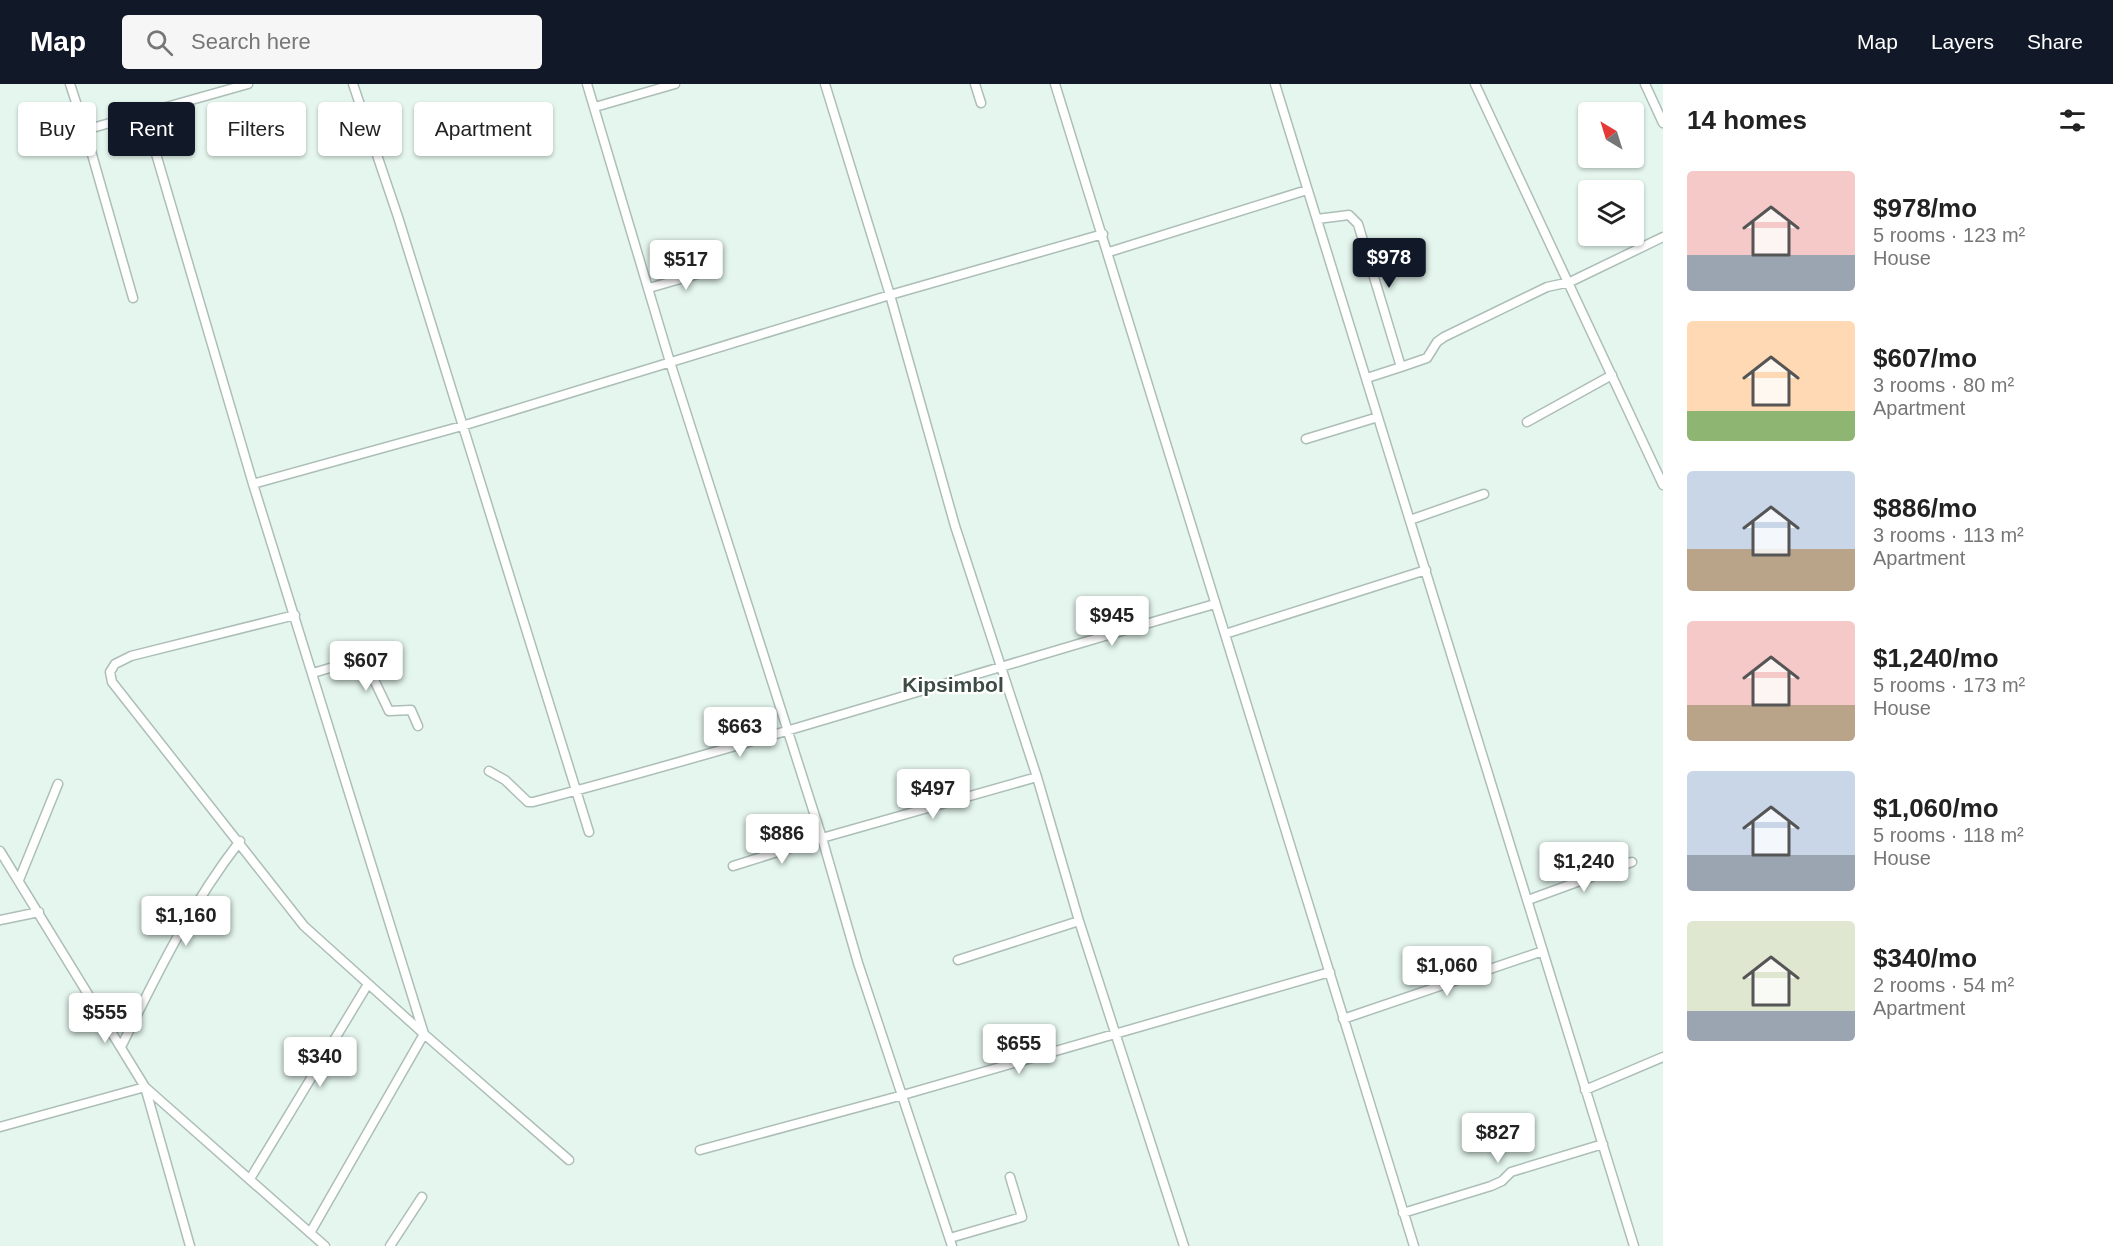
<!DOCTYPE html>
<html lang="en">
<head>
<meta charset="utf-8">
<style>
  body { margin:0; font-family:Arial,sans-serif; background:#f6f6f6; color:#222; height:100vh; display:flex; flex-direction:column; font-size:22px; white-space:nowrap }
  * { box-sizing:border-box; margin:0 }
  p { font-size:20px; color:#767676 }
  .icon { flex:none; width:33px; height:33px; fill:none; stroke:currentColor; stroke-width:2; stroke-linecap:round; stroke-linejoin:round }
  .map { position:relative; flex:1; overflow:hidden }
  .panel { display:flex; flex-direction:column; background:#fff; width:450px }
  .panel>* { flex:none }
  .top-card { position:absolute; left:18px; top:18px; width:570px; height:54px; display:flex; gap:12px }
  .needle { width:39px; rotate:322deg }
  .tools { position:absolute; left:1578px; top:18px; display:grid; gap:12px }
  .tools a { display:grid; place-items:center; width:66px; height:66px; border-radius:6px; background:#fff; box-shadow:0 2px 4px #0004; font-size:30px }
  .price { position:absolute; translate:-50% -51px; padding:0 14px; border-radius:6px; background:#fff; color:#222; font-size:20px; line-height:39px; filter:drop-shadow(0 2px 3px #0008) }
  .price::after { content:''; position:absolute; left:50%; top:36px; width:18px; height:14px; margin-left:-9px; background:inherit; clip-path:polygon(0 0,100% 0,50% 100%) }
  .price.on { background:#111827; color:#fff }
  ul { padding:0; list-style:none }
  li { display:flex; align-items:center; gap:18px; height:150px; padding:0 24px }
  li span { display:grid; place-items:center; flex:none; width:168px; height:120px; border-radius:6px; color:#555 }
  li>.icon { margin-inline-start:auto }
  span .icon { width:72px; height:72px; fill:#fffc; stroke-width:1 }
  li b { font-size:26px }
  h2 { display:flex; justify-content:space-between; align-items:center; height:72px; padding:0 24px; font-size:26px }
  .pill { padding:0 21px; border-radius:6px; background:#fff; box-shadow:0 2px 4px #0004; font-size:21px; line-height:54px }
  .pill.on { background:#111827; color:#fff }
  header { display:flex; align-items:center; gap:36px; box-sizing:border-box; height:84px; padding:0 30px; background:#111827; color:#fff }
  header strong { font-size:28px }
  nav { display:flex; gap:33px; margin-inline-start:auto; font-size:21px }
  .search { width:420px; height:54px; background:#f6f6f6; display:flex; align-items:center; gap:15px; box-sizing:border-box; padding:0 21px; border-radius:6px; color:#767676; font-size:22px }
  main { display:flex; flex:1; min-height:0 }
  .map>svg:first-child { display:block }
</style>
</head>
<body>
<header>
<strong>Map</strong>
<div class="search"><svg class="icon" aria-label="search" viewBox="0 0 24 24"><circle cx="10" cy="10" r="6"/><path d="M15 15l6 6"/></svg>Search here</div>
<nav><a>Map</a><a>Layers</a><a>Share</a></nav>
</header>
<main>
<div class="map">
<svg width="1663" height="1162" viewBox="0 0 1663 1162">
  <rect width="100%" height="100%" fill="#e4f6ee"/>
  <g fill="none" stroke-linecap="round" stroke-linejoin="round">
    <defs>
      <path id="street" d="M70,0L85,46L248,0
        M353,0L398,133L589,748
        M587,0L670,278L822,754L858,879L952,1162
        M825,0L890,211L955,442L1037,693L1079,837L1184,1162
        M975,0L981,19
        M1055,0L1414,1162
        M1275,0L1634,1162
        M1475,0L1663,401
        M1645,0L1663,39
        M595,23L675,0
        M144,29L253,400L424,950L310,1149
        M85,46L133,214
        M1317,135L1349,131L1358,140L1401,283L1367,294
        M1109,168L1307,106
        M649,204L715,185
        M1401,283L1427,274L1437,258L1444,253L1547,203L1570,198L1663,153
        M1527,338L1612,291
        M1306,355L1378,333
        M253,400L462,342L890,211L1103,150
        M1410,436L1484,410
        M295,531L131,572L115,580L110,588L112,598L304,842L424,950L569,1076
        M1225,550L1426,486
        M313,589L360,575L365,577L389,627L411,626L418,642
        M489,687L505,696L528,718H533C762,658 987,585 1215,520
        M0,767L145,1003L190,1162
        M733,782L822,754L1037,693
        M19,796L58,700
        M1528,816L1632,778
        M0,836L39,828
        M958,876L1079,837
        M1343,935L1543,867
        M122,961C157,890 191,820 240,757
        M1585,1006L1663,973
        M0,1043L145,1003L325,1162
        M700,1066L903,1011L1330,888
        M250,1095L368,900
        M1403,1129L1491,1102L1502,1097L1511,1088L1603,1060
        M950,1154L1022,1133L1010,1093
        M390,1162L422,1113"/>
    </defs>
    <!-- street casing -->
    <use href="#street" stroke="#adbeb7" stroke-width="11"/>
    <!-- street -->
    <use href="#street" stroke="#fff" stroke-width="8"/>
  </g>
  <g text-anchor="middle" stroke-width="4.5" stroke-linejoin="round" paint-order="stroke">
    <!-- quarter labels -->
    <g font-size="21" font-weight="bold" fill="#3e4c46" stroke="#fff">
      <text x="953" y="608">Kipsimbol</text>
    </g>
  </g>
</svg>
<div class="tools">
<a><svg class="needle" viewBox="-14 -14 28 28"><path d="M0-13l5 13h-10z" fill="#e53935"/><path d="M0 13l5-13h-10z" fill="#767676"/></svg></a>
<a><svg class="icon" aria-label="layers" viewBox="0 0 24 24"><path d="M12 4l9 5-9 5-9-5zM3 14l9 5 9-5"/></svg></a>
</div>
<b class="price on" style="left:1389px;top:205px">$978</b>
<b class="price" style="left:686px;top:207px">$517</b>
<b class="price" style="left:1112px;top:563px">$945</b>
<b class="price" style="left:366px;top:608px">$607</b>
<b class="price" style="left:740px;top:674px">$663</b>
<b class="price" style="left:933px;top:736px">$497</b>
<b class="price" style="left:782px;top:781px">$886</b>
<b class="price" style="left:1584px;top:809px">$1,240</b>
<b class="price" style="left:186px;top:863px">$1,160</b>
<b class="price" style="left:1447px;top:913px">$1,060</b>
<b class="price" style="left:105px;top:960px">$555</b>
<b class="price" style="left:1019px;top:991px">$655</b>
<b class="price" style="left:320px;top:1004px">$340</b>
<b class="price" style="left:1498px;top:1080px">$827</b>
<div class="top-card">
<a class="pill">Buy</a>
<a class="pill on">Rent</a>
<a class="pill">Filters</a>
<a class="pill">New</a>
<a class="pill">Apartment</a>
</div>
</div>
<section class="panel">
<h2>14 homes<svg class="icon" aria-label="filters" viewBox="0 0 24 24"><path d="M4 7h16M4 17h16"/><circle cx="9" cy="7" r="2"/><circle cx="15" cy="17" r="2"/></svg></h2>
<ul>
<li><span style="background:linear-gradient(#f6c9c9 70%,#9aa5b1 0)"><svg class="icon" aria-label="home" viewBox="0 0 24 24"><path d="M3 11l9-7 9 7M6 9v11h12V9"/></svg></span><div><b>$978/mo</b><p>5 rooms · 123 m²</p><p>House</p></div></li>
<li><span style="background:linear-gradient(#ffd9b3 75%,#8fb573 0)"><svg class="icon" aria-label="home" viewBox="0 0 24 24"><path d="M3 11l9-7 9 7M6 9v11h12V9"/></svg></span><div><b>$607/mo</b><p>3 rooms · 80 m²</p><p>Apartment</p></div></li>
<li><span style="background:linear-gradient(#c9d6e8 65%,#b9a48a 0)"><svg class="icon" aria-label="home" viewBox="0 0 24 24"><path d="M3 11l9-7 9 7M6 9v11h12V9"/></svg></span><div><b>$886/mo</b><p>3 rooms · 113 m²</p><p>Apartment</p></div></li>
<li><span style="background:linear-gradient(#f6c9c9 70%,#b9a48a 0)"><svg class="icon" aria-label="home" viewBox="0 0 24 24"><path d="M3 11l9-7 9 7M6 9v11h12V9"/></svg></span><div><b>$1,240/mo</b><p>5 rooms · 173 m²</p><p>House</p></div></li>
<li><span style="background:linear-gradient(#c9d6e8 70%,#9aa5b1 0)"><svg class="icon" aria-label="home" viewBox="0 0 24 24"><path d="M3 11l9-7 9 7M6 9v11h12V9"/></svg></span><div><b>$1,060/mo</b><p>5 rooms · 118 m²</p><p>House</p></div></li>
<li><span style="background:linear-gradient(#dfe7d0 75%,#9aa5b1 0)"><svg class="icon" aria-label="home" viewBox="0 0 24 24"><path d="M3 11l9-7 9 7M6 9v11h12V9"/></svg></span><div><b>$340/mo</b><p>2 rooms · 54 m²</p><p>Apartment</p></div></li>
</ul>
</section>
</main>
</body>
</html>
